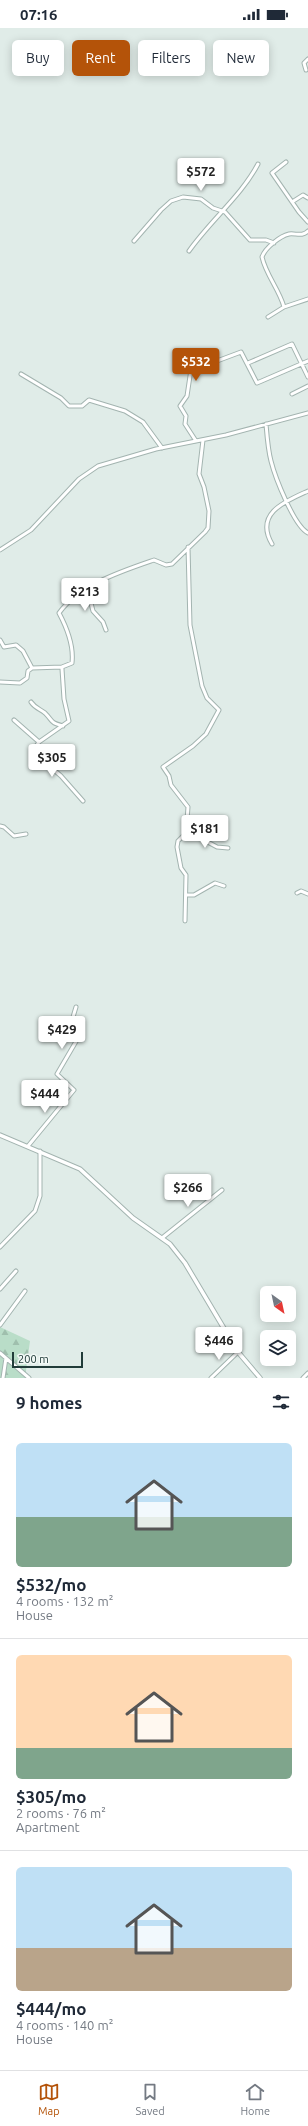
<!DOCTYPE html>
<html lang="en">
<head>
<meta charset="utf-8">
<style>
  body { margin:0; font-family:Ubuntu,sans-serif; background:#f6f6f7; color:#1f2937; height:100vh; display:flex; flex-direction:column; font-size:15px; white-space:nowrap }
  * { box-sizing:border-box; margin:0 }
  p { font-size:13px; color:#747a83 }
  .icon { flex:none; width:22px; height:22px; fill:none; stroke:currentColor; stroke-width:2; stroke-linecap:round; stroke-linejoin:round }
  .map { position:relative; height:1350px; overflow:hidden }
  .panel { display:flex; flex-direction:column; background:#fff; flex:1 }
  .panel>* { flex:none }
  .top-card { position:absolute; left:12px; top:12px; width:284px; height:36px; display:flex; gap:8px }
  .needle { width:26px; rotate:147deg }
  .buttons { position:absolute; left:260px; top:1258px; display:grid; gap:8px }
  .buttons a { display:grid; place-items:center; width:36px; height:36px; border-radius:6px; background:#fff; box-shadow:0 2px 10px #0003; font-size:20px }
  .scale { position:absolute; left:12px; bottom:10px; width:71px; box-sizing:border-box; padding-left:4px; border:2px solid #213c39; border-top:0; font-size:11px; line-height:14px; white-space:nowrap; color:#213c39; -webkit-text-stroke:3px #f1f8f5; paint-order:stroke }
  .price { position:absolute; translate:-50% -34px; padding:0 9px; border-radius:4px; background:#fff; color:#222; font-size:13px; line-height:26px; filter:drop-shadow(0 1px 2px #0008) }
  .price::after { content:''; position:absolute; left:50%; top:24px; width:12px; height:9px; margin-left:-6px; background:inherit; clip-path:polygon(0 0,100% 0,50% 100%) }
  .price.on { background:#b45309; color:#fff }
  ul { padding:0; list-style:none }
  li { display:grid; align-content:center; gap:8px; height:212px; padding:0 16px }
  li+li { border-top:1px solid #e0e1e3 }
  li span { display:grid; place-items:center; height:124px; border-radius:6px; color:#555 }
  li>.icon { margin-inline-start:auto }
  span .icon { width:72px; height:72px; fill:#fffc; stroke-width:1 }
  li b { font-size:17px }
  h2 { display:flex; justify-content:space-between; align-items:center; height:48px; padding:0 16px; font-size:17px }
  .pill { padding:0 14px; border-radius:6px; background:#fff; box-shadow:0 2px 10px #0003; font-size:14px; line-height:36px }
  .pill.on { background:#b45309; color:#fff }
  .status { display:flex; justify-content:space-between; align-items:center; height:28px; padding:0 20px; background:#fff; direction:ltr }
  .status svg { height:11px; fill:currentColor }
  .menu { display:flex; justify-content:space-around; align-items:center; height:56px; border-top:1px solid #e0e1e3; background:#fff; font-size:11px; color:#747a83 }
  .menu a { display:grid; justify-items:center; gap:2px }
  .menu .on { color:#b45309 }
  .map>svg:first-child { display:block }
</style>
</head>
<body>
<div class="status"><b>07:16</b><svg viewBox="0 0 49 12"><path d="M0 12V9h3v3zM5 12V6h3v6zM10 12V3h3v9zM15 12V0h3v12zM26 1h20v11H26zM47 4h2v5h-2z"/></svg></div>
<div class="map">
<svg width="308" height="1350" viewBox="0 0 308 1350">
  <defs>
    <pattern id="forest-firs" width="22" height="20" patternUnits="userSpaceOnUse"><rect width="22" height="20" fill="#b9ddc8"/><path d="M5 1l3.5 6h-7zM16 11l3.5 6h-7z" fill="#9fbfad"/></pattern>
  </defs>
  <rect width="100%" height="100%" fill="#e0ece8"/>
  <!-- forest -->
  <path fill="url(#forest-firs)" d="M0,1299L30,1313L25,1350H0Z"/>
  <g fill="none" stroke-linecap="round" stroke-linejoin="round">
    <defs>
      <path id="minor" d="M306,42L304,35L308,31
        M286,134L272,145L299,184L308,194
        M292,174L303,167L308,170
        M134,213L161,182L171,173L183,169L201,171L213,180L225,184L250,212H266L274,215
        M189,223C210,193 242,167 258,136
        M284,279C279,261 266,247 262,229C265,220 280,208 289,206C296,205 302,209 308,203
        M268,289L284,279L308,271
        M248,335L292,316L308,349
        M21,346L61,370L69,378H82L89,372L125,383L143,394L162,420
        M292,366L308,358
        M266,396C267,408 268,422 271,433C275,449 294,498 308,505
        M196,413L185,396L186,388L180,378L187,368L193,328C203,323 210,329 217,333L241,324L257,355L308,333
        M272,516C254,485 286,473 308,463
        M0,522L31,502L79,451L98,438L156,421L226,407L308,385
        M87,560L93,583L103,594L106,602
        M0,612L4,619L16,617L23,623L32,640
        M0,654L20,655L27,650L28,643L32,640L62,639
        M31,674C35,680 40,681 45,685C54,694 49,694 63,698
        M14,692L39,714
        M83,773L61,748L39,729L34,721L39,714L69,693L64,671L62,641V639L72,635C74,618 67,600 59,585C79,557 122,543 154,532L166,537L172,536L205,504L208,500L209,483L204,459L199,446L203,412
        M0,798L4,799L14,808L26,806
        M187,803L217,819L228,820
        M297,865L301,863L308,866
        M186,867H194L215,855L224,858
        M185,893L186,847L181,840L177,819L178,813L186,805L188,779L171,757L169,748L163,739L193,718L206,706L219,682L207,670L202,658L190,597L188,519
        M28,1118L74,1062L57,1046L81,1005L80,999L73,989L76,979
        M162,1210L222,1162
        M0,1219L35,1183L40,1168V1123
        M0,1261L16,1243
        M0,1297L25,1263
        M0,1325L29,1350
        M3,1350L6,1330
        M211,1350L238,1324
        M303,1350L308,1345"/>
      <path id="tertiary" d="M0,1107L80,1141L133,1190L170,1216L185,1235L238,1324L260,1350"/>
    </defs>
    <!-- minor casing -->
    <use href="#minor" stroke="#a3b4b0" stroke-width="5"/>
    <!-- tertiary casing -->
    <use href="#tertiary" stroke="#a3b4b0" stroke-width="5.5"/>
    <!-- minor -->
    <use href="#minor" stroke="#fff" stroke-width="3"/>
    <!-- tertiary -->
    <use href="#tertiary" stroke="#fff" stroke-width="3.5"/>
  </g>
</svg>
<div class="buttons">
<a><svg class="needle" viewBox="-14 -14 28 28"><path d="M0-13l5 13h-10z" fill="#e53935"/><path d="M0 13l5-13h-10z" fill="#747a83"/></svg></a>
<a><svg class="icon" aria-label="layers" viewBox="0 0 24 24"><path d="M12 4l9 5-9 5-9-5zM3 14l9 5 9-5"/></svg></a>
</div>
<div class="scale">200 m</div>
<b class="price" style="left:201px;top:164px">$572</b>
<b class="price on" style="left:196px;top:354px">$532</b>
<b class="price" style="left:85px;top:584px">$213</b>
<b class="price" style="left:52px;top:750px">$305</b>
<b class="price" style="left:205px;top:821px">$181</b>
<b class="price" style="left:62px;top:1022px">$429</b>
<b class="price" style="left:45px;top:1086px">$444</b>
<b class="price" style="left:188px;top:1180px">$266</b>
<b class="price" style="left:219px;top:1333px">$446</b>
<div class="top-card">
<a class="pill">Buy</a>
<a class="pill on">Rent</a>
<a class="pill">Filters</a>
<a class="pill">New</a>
</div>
</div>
<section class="panel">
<h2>9 homes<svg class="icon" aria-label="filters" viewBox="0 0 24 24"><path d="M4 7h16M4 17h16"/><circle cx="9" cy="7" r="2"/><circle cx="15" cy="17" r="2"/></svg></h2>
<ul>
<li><span style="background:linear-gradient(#bfe0f5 60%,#7fa58c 0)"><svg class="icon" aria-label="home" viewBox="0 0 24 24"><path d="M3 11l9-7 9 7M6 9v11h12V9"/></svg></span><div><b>$532/mo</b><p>4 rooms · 132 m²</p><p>House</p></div></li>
<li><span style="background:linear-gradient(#ffd9b3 75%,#7fa58c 0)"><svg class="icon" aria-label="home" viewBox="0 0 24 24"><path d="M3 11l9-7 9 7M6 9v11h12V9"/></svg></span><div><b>$305/mo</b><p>2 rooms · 76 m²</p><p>Apartment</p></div></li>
<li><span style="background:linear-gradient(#bfe0f5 65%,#b9a48a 0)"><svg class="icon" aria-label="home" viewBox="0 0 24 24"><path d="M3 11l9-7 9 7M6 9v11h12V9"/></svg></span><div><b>$444/mo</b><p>4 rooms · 140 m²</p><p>House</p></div></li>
</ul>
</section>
<nav class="menu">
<a class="on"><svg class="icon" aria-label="map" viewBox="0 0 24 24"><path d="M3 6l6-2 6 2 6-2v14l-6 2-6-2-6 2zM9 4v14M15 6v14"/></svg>Map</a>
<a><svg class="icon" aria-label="saved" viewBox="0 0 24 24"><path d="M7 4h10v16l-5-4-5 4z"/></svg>Saved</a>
<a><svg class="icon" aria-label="home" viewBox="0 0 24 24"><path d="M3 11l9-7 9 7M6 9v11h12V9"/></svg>Home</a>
</nav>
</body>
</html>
